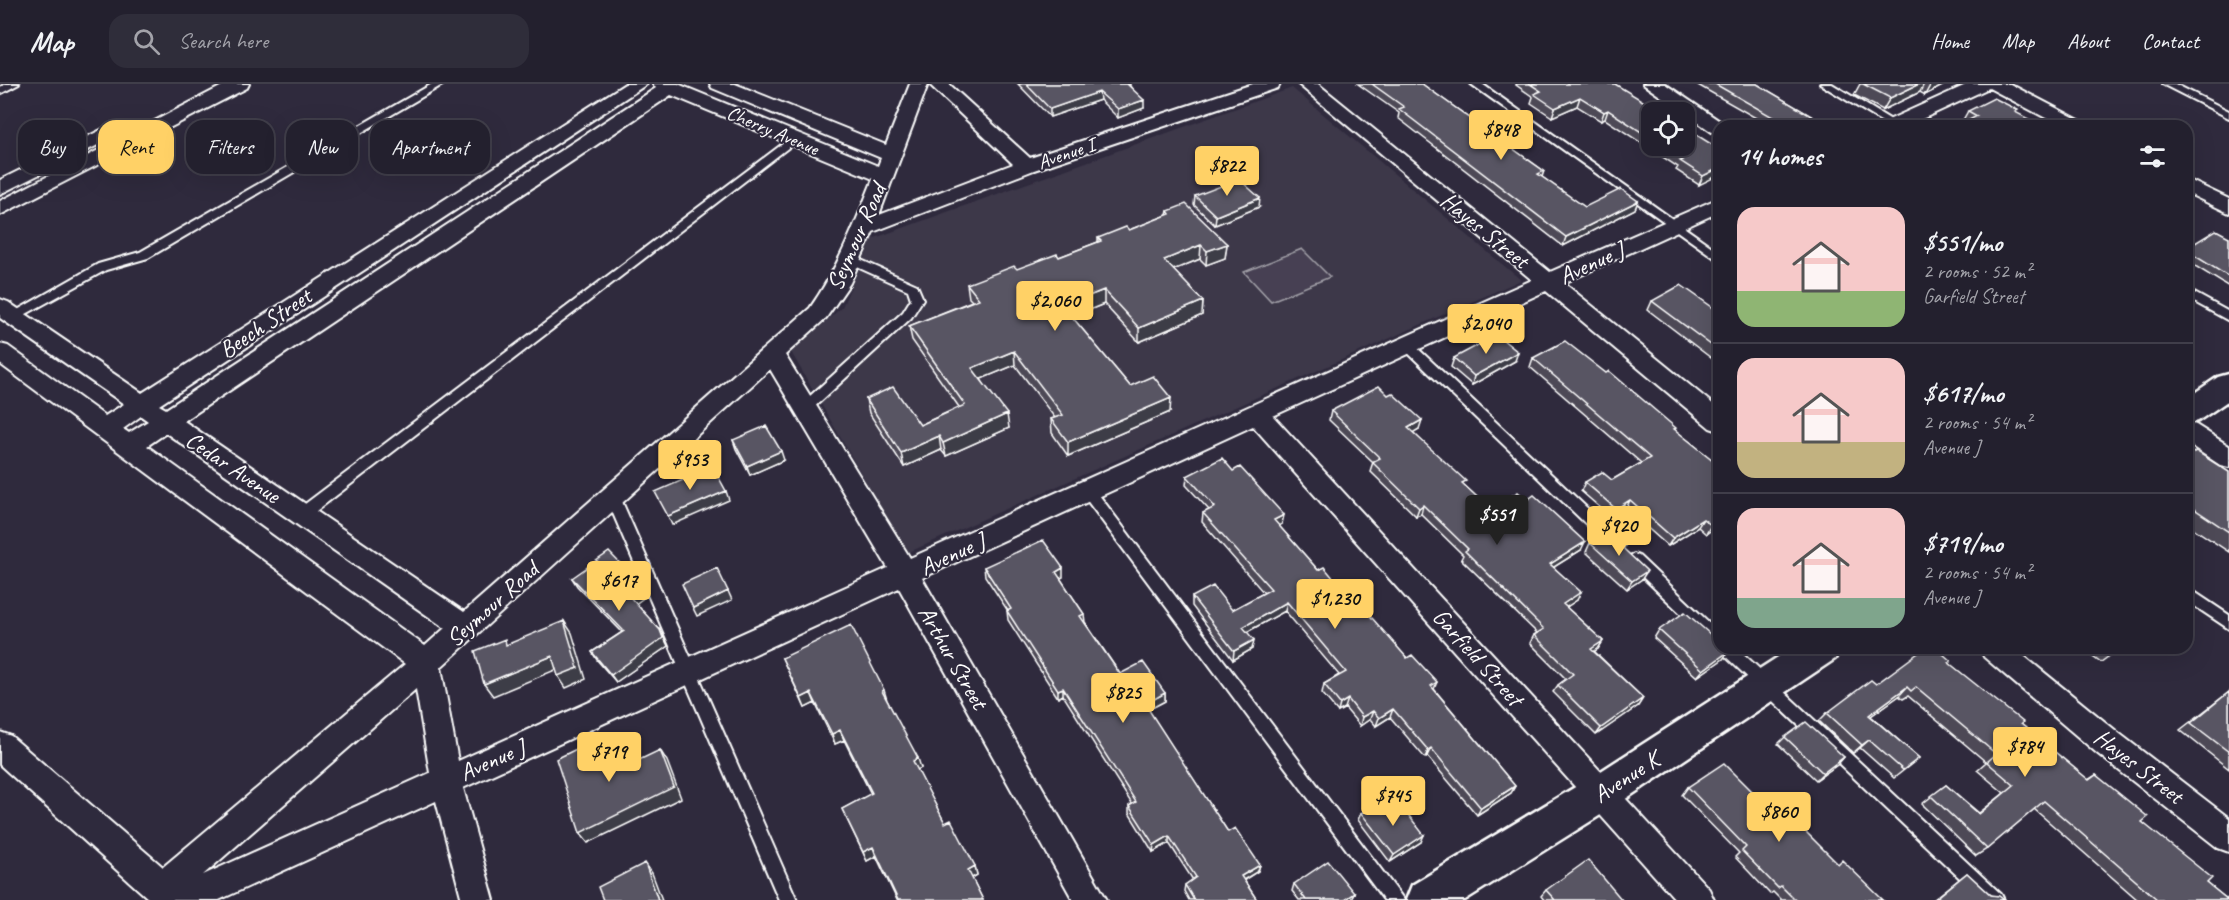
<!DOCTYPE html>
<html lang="en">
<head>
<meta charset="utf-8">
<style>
  body { margin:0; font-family:Caveat,sans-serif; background:#2f2d3a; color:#f1f3f6; height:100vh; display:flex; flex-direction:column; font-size:22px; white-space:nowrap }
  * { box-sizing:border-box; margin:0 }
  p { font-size:20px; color:#a3a3aa }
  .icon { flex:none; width:33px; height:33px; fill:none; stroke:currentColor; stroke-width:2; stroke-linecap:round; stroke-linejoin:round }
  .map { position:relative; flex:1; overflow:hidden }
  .panel { position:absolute; left:1713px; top:36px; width:480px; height:534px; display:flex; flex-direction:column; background:#23202e; border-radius:18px; box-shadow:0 6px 24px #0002,0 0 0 2px #403e4a }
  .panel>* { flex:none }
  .top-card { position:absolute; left:18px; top:36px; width:570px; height:54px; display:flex; gap:12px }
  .tools { position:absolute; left:1641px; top:18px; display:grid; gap:12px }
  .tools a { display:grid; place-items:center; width:54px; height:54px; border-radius:12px; background:#23202e; box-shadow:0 6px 24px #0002,0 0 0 2px #403e4a; font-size:30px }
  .price { position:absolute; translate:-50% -51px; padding:0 14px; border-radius:6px; background:#ffd166; color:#111; font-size:20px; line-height:39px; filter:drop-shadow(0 2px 3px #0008) }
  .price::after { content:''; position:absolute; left:50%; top:36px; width:18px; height:14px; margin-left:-9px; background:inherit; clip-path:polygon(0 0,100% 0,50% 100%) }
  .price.on { background:#222; color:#fff }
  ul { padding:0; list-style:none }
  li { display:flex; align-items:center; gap:18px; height:150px; padding:0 24px }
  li+li { border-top:2px solid #403e4a }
  li span { display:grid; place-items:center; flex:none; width:168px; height:120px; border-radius:18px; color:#555 }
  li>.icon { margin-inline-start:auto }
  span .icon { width:72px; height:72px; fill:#fffc; stroke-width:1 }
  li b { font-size:26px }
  h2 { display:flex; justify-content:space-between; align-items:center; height:72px; padding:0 24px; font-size:26px }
  .tag { padding:0 21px; border-radius:18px; background:#23202e; box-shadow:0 6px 24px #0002,0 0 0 2px #403e4a; font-size:21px; line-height:54px }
  .tag.on { background:#ffd166; color:#111 }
  header { display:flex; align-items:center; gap:36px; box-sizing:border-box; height:84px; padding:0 30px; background:#23202e; border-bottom:2px solid #403e4a }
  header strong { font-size:28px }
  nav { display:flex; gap:33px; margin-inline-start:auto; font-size:21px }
  .search { width:420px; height:54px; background:#2f2d3a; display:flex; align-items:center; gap:15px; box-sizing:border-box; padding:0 21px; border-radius:18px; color:#a3a3aa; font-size:22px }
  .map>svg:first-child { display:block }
</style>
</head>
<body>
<header>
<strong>Map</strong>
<div class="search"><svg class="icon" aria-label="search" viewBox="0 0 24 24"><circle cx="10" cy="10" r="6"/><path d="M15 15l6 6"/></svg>Search here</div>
<nav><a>Home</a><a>Map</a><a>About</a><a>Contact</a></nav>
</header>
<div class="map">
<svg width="2229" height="816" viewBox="0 0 2229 816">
  <rect width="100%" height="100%" fill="#2f2a3d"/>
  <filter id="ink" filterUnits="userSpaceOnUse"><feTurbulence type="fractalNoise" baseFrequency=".0167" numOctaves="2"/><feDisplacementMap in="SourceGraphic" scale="12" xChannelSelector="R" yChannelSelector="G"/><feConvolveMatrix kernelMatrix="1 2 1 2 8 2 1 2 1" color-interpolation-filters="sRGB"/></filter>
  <g filter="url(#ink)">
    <!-- built -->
    <path fill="#3c3749" d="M1292,4L1521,196L907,469L791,268L842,223L872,155Z"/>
    <!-- green -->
    <path fill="#464152" stroke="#a2a0a8" stroke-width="1.5" d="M1302,165L1330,193L1271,217L1244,188Z"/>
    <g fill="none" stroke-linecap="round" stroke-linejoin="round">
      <defs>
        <path id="service" d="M6,0H19L0,10V3Z
          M432,0H444L148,174L106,186L17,235H9L7,232L98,180L140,168Z
          M1471,0H1482L1719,168V177Z
          M1820,0H1832L1901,42H1889Z
          M2162,0H2175L2229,27V34Z
          M793,52L798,55L797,57L307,434H297L295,430L297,426Z
          M850,171L917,201L923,215L911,234L810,327L805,329L799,324L800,321L903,228L911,215L908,206L846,178L844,175Z
          M2187,205L2229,228V237L2187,214Z
          M1408,258L1412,259L1622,457L1624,461L1622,465H1612L1404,265L1402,262Z
          M1088,402L1093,403L1404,816H1384L1083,411L1081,407L1083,403Z
          M613,408L618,409L620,413L797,816H779L606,413L608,409Z
          M1634,470L1639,472L1719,548V563L1714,561L1629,480L1627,476L1629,472Z
          M2187,503L2229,531V545L2187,517Z
          M1720,564H1737L2001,810L2004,816H1983L1722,569Z"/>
        <path id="minor" d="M226,0H249L247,4L0,131V117Z
          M625,0H647L159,321L166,325L656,4L653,0H678L878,82L881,74L712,4L710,0H735L886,61L910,0H928L879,131L1013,80L929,0H949L1030,74L1253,0H1280L1278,4L1034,86L873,148L850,199L826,234L785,271L910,474L1532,196L1298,0H1318L1550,188L1719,114V128L1564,199L1719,325V347L1710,344L1546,207L1273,332L1709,805L1714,816H1676L1253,342L922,494L1107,816H1073L899,504L463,704L494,816H462L436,717L219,816H150L0,681V648L11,652L163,783L405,580L0,280V260L8,262L105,332L124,320L0,234V215L8,218L142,309ZM671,11L873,95C855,140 838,184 810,224L464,528L184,337ZM770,285L888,484L458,677L441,583ZM141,332L148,337L129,349L123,345ZM166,349L445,544L425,562L147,362ZM416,605L430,689L203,791Z
          M1643,0H1665L1727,42H1719V50L1712,48Z
          M1968,0H2010L2083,38L2086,42H2061L1989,4L1907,42H1881L1884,38Z
          M113,40L120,42L123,46L120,50L0,110V96Z
          M2187,95L2229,115V129L2187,109Z
          M2187,338L2196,341L2229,362V383L2220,381L2187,359Z
          M1980,564H2014L2120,650L2229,734V768L2218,764L2098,670L1984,573Z"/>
        <path id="tertiary" d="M2229,290V316L2198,337L2187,340V314L2218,293Z
          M1792,564H1840L1835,575L1615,722L1465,816H1406L1412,801L1587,696Z"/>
      </defs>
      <!-- service casing -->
      <use href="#service" stroke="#fff" stroke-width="4"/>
      <!-- minor casing -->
      <use href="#minor" stroke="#fff" stroke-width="4"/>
      <!-- tertiary casing -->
      <use href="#tertiary" stroke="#fff" stroke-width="5"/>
      <!-- service -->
      <use href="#service" fill="#2f2a3d" fill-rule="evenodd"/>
      <!-- minor -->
      <use href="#minor" fill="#2f2a3d" fill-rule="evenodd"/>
      <!-- tertiary -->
      <use href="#tertiary" fill="#2f2a3d" fill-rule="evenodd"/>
    </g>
    <!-- wall -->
    <path fill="#4d4956" stroke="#fff" stroke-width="1.5" d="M1018,0H1130V2L1144,24L1118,34L1100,16L1050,33Z
      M1358,0H1422L1544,87L1542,93L1585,123L1638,117L1635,125L1563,162L1398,34L1399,29Z
      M1516,0H1615L1652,28V62H1684L1719,65L1699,101L1676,86L1678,83L1605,35L1601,37L1577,22L1552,33L1531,19L1533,13L1516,1Z
      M1696,0H1757L1823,39L1822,42H1770Z
      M1860,0H1946L1925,11L1920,8L1883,26L1854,11Z
      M2018,26L1966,38L1963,36L1968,27Z
      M1195,112L1259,123L1215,141L1194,121Z
      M1168,127L1227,160L1225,174L1206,181L1200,175L1173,186L1203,217L1202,231L1139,258L1104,220L1072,233L1130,302L1170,328L1068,372L1052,349L1051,335L1055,334L1015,281L981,295L1009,344L946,372L941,366L904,383L869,329L866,315L920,341L959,323L912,256L909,242L972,217L969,214L967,200L1059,173L1098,158V154L1129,146L1167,131Z
      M2229,153V203L2187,177V164Z
      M1652,217L1719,228V280L1648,226Z
      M1454,274L1515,277L1472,301L1451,283Z
      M1533,274L1675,346L1719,381V448L1714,444L1706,450L1698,443L1668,462L1626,425L1612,434L1581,407L1585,398L1612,396L1641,379L1530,283Z
      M1388,311L1419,345L1413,348L1464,401L1490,425L1581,466L1554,483L1577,516L1566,523L1603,557L1598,565L1594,567L1643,614L1638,622L1596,651L1553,608L1558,601L1566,595L1530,559L1534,551L1537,549L1461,475L1463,471L1421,430L1416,432L1370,387L1373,378L1329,336L1331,327Z
      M733,356L784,376L750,391L736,365Z
      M2187,373L2229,388V468L2187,440Z
      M1187,392L1282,440L1279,442L1318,486L1334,495L1407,574L1437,598L1434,605L1515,702L1511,709L1477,731L1427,672L1425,674L1390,633L1376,642L1370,635L1360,642L1345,624L1338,628L1322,609L1324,600L1339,591L1285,527L1247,548L1252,565L1233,576L1192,522V513L1232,526L1264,509L1202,438L1203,429L1209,426L1186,401Z
      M1590,459L1642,495L1627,505L1586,468Z
      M984,483L1063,493L1060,494L1084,530L1085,538L1120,590L1165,609V617L1148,626L1228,748L1260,781L1258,787L1244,796L1257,816H1189L1184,807L1185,801L1193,796L1169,759L1153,768L1129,729V722L1132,720L1063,611L1058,614L1008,536L1007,527H1008L985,492Z
      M572,494L644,507L646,512L636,519L664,554L668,562L616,598L597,576L592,568L622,548L577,502Z
      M1659,546L1723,575L1697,593L1654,554Z
      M2082,564H2120L2101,578Z
      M782,574L884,606L887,616L921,684L917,686L945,739L975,782L977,791L972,794L983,816H897L876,772L867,777L842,725L871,710L844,656L835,660L815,619L805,624Z
      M1949,579L2021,640L2088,696L2096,691L2142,738L2207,799L2228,816H2138L2034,725L1987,765L1976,772L1922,720L1946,701L1979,729L2004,709L1977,686L1986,678L1908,612L1903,615L1899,612L1871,632L1919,674L1894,694L1860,664L1853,669L1819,637L1827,629Z
      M2229,608V685L2180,646Z
      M1785,653L1844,673L1837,681L1816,696L1778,660Z
      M1688,703L1782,737L1838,780L1883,816H1781L1773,808L1770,810L1735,773L1739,769L1682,711Z
      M1361,729H1384L1421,758L1390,778L1358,736Z
      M1967,789L1991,811L2004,816H1933Z
      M1294,800L1354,809L1351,816H1299L1292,807Z
      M1546,806L1622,816H1544L1541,812Z"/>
    <!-- shaded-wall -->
    <path fill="#3e3c46" stroke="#fff" stroke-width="1.5" d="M1919,0H1924L1920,8L1883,26L1890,14Z
      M1931,0H1946L1925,11Z
      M1099,8L1100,16L1050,33V25Z
      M1580,13L1577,22L1552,33L1555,24Z
      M1144,16V24L1118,34V25Z
      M1608,26L1605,35L1601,37L1604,28Z
      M1719,84V91L1699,101L1703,92Z
      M1260,114L1259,123L1215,141L1216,132Z
      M1638,117L1635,125L1563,162L1566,153Z
      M1227,160L1225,174L1206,181L1207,167Z
      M1201,161L1200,175L1163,190L1164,176Z
      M1104,206V220L1064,236L1063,222Z
      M1203,217L1202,231L1139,258V244Z
      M1014,267L1015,281L974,298L972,284Z
      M1518,268L1515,277L1472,301L1474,292Z
      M1171,314L1170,328L1068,372V358Z
      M1007,330L1009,344L946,372L943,359Z
      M1422,336L1419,345L1406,353L1408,344Z
      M939,352L941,366L904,383L901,369Z
      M781,367L784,376L750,391L747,382Z
      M726,407L729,416L672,441L668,432Z
      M1630,416L1626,425L1612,434L1616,425Z
      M1423,421L1421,430L1416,432L1419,424Z
      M1284,431L1282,440L1273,445L1274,436Z
      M1703,435L1698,443L1668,462L1673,454Z
      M1719,436L1714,444L1706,450L1711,441Z
      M1585,458L1581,466L1546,488L1550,480Z
      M1063,484V493L1056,496V488Z
      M1647,487L1642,495L1627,505L1632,497Z
      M639,499L646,512L634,521L629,512Z
      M728,507L732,516L697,532L693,524Z
      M1581,508L1577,516L1559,528L1563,520Z
      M1287,518L1285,527L1241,551L1243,543Z
      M564,537L572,549L586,595L566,604L558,592Z
      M660,546L668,562L616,598L611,591Z
      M1254,556L1252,565L1233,576L1234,567Z
      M1603,557L1598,565L1587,572L1591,565Z
      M1729,567L1723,575L1697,593L1703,586Z
      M552,572L560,584L493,612L484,600Z
      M1907,603L1899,612L1861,639L1869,631Z
      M1063,604V611L1058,614V606Z
      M811,609L815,619L805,624L801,614Z
      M1165,609V617L1144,628L1145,620Z
      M1643,614L1638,622L1596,651L1601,644Z
      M1348,615L1345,624L1338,628L1340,620Z
      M1393,625L1390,633L1376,642L1379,634Z
      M1373,627L1370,635L1360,642L1362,633Z
      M840,646L844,656L835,660L832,650Z
      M603,652L611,663L624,698L616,687Z
      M1869,656L1860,664L1853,669L1862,661Z
      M1431,664L1427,672L1425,674L1428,666Z
      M660,666L667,677L681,714L588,759L580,749Z
      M1844,673L1837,681L1816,696L1823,689Z
      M918,674L921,684L915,687L913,677Z
      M1515,702L1511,709L1477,731L1481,724Z
      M1424,751L1421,758L1390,778L1394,771Z
      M1169,752V759L1153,768L1154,761Z
      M873,763L876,772L867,777L863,768Z
      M645,779L652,789L662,816H658Z
      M1260,781L1258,787L1240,798L1241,792Z
      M975,782L977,791L970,795L968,786Z
      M1354,809L1351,816H1344Z"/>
    <!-- building -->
    <path fill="#595564" stroke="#fff" stroke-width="1.5" d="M1026,0H1127L1144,16L1118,25L1099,8L1050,25Z
      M1372,0H1422L1544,87L1538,90L1585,123L1621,105L1638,117L1566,153L1399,25L1404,23Z
      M1530,0H1615L1661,28H1652V55L1608,26L1604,28L1580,13L1555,24L1534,10L1541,7Z
      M1715,0H1757L1823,39L1817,42H1784L1775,37L1778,36Z
      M1863,0H1919L1890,14Z
      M1994,14L2018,26L2015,28L2042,42H1958L1977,32L1968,27Z
      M1684,43L1719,65V84L1703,92L1680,77L1683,76L1662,62H1684Z
      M1239,95L1260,114L1216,132L1195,112Z
      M1186,120L1227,160L1207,167L1201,161L1164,176L1203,217L1139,244L1104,206L1063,222L1130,302L1153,292L1171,314L1068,358L1051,335L1063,331L1014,267L972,284L1007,330L943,359L939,352L901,369L866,315L893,303L920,341L965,321L909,242L979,215L967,200L1014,182L1017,185L1057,170L1059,173L1101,157L1098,154L1126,143L1129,146L1170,130L1168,127Z
      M2216,146L2229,153V193L2187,167V164Z
      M1681,201L1719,228V267L1652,217Z
      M1497,251L1518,268L1474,292L1454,274Z
      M1565,257L1606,289L1609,287L1676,344L1674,345L1719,381V436L1711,441L1703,435L1673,454L1630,416L1616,425L1585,398L1602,388L1612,396L1650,374L1533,274Z
      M1379,302L1388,311L1392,309L1422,336L1408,344L1466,397L1462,399L1490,425L1518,408L1527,416L1534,411L1585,458L1550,480L1581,508L1563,520L1603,557L1591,565L1643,614L1601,644L1558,601L1573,590L1534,551L1544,545L1465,467L1468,465L1423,421L1419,424L1372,378L1380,374L1331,327Z
      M766,342L781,367L747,382L733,356Z
      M2196,367L2229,388V448L2187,420V373Z
      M1222,374L1233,387L1240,383L1284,431L1274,436L1318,486L1324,483L1334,495L1337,494L1407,574L1412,571L1437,598L1431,602L1515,702L1481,724L1431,664L1428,666L1393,625L1379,634L1373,627L1362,633L1348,615L1340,620L1324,600L1346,588L1287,518L1243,543L1254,556L1234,567L1192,513L1213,502L1232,526L1271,505L1203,429L1215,423L1187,392Z
      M713,383L726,407L668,432L655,408Z
      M1607,449L1647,487L1632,497L1590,459Z
      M1043,456L1063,484L1056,488L1084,530L1080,532L1120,590L1143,578L1165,609L1145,620L1228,748L1235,744L1260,781L1241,792L1257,816H1194L1185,801L1196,793L1169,752L1154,761L1129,722L1136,718L1063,604L1058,606L1007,527L1011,525L984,483Z
      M609,468L639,499L642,504L629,512L660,546L663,554L611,591L592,568L624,547L572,494Z
      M717,484L728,507L693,524L682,500Z
      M1685,528L1719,558V564H1726L1729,567L1703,586L1659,546Z
      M564,537L578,584L558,592L552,572L484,600L475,567L505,555L506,561Z
      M851,541L884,606L882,607L918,674L913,677L945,739L951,736L975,782L968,786L983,816H898L873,763L863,768L842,725L872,709L840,646L832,650L811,609L801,614L782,574Z
      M1925,564H1936L1951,577L1949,579L2023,638L2021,640L2089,696L2096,691L2148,733L2142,738L2212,794L2207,799L2228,816H2158L2044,717L1987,765L1931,712L1946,701L1979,730L2014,701L1987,678L1996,670L1916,603L1911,607L1907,603L1869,631L1919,674L1903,686L1869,656L1862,661L1827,629L1871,596L1876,600Z
      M2103,564H2120L2111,570Z
      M2229,608V668L2191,639Z
      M1806,638L1844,673L1823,689L1785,653Z
      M603,652L616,687L660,666L674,703L580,749L556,675Z
      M1724,679L1782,737L1790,732L1838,780L1842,776L1883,816H1795L1781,802L1778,804L1742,767L1746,763L1688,703Z
      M1377,719L1384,729L1399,719L1424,751L1394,771L1361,729Z
      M1588,776L1622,816H1555L1546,806Z
      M1328,777L1354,809L1344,816H1306L1294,800Z
      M645,779L658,816H603L598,803Z
      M1967,789L1991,811L1999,812L2004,816H1934Z"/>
  </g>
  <g text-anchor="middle" stroke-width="4.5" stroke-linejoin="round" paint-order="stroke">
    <!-- far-street labels -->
    <g font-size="20" fill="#fff" stroke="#2f2a3d">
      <text transform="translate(773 46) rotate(23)" y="7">Cherry Avenue</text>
      <text transform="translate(1066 69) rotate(-19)" y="7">Avenue I</text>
    </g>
    <!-- street labels -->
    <g font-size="24" fill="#fff" stroke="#2f2a3d">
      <text transform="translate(1485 146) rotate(39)" y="8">Hayes Street</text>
      <text transform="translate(856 153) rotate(-66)" y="8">Seymour Road</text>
      <text transform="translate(1591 179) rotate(-25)" y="8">Avenue J</text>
      <text transform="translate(265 239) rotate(-34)" y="8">Beech Street</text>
      <text transform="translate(233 383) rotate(34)" y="8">Cedar Avenue</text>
      <text transform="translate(952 470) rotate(-25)" y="8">Avenue J</text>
      <text transform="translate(492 520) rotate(-42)" y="8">Seymour Road</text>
      <text transform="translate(953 573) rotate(60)" y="8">Arthur Street</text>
      <text transform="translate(1478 573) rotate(48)" y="8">Garfield Street</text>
      <text transform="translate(492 676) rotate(-24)" y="8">Avenue J</text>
      <text transform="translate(2139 682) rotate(38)" y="8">Hayes Street</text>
      <text transform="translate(1626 693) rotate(-33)" y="8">Avenue K</text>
    </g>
  </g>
</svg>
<div class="tools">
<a><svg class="icon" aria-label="locate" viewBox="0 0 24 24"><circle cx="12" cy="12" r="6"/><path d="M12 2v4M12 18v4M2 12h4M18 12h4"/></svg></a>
</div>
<b class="price" style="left:1501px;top:77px">$848</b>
<b class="price" style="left:1227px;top:113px">$822</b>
<b class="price" style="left:1055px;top:248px">$2,060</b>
<b class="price" style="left:1486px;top:271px">$2,040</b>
<b class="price" style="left:690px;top:407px">$953</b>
<b class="price on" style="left:1497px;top:462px">$551</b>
<b class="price" style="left:1619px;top:473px">$920</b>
<b class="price" style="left:619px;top:528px">$617</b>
<b class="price" style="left:1335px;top:546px">$1,230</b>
<b class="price" style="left:1123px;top:640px">$825</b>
<b class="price" style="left:2025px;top:694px">$784</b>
<b class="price" style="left:609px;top:699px">$719</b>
<b class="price" style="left:1393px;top:743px">$745</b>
<b class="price" style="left:1779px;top:759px">$860</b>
<div class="top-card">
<a class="tag">Buy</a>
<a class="tag on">Rent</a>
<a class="tag">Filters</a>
<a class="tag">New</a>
<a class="tag">Apartment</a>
</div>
<section class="panel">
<h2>14 homes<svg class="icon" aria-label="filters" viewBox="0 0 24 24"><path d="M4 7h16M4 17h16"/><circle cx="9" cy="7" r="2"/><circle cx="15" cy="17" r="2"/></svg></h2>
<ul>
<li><span style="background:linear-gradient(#f6c9c9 70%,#8fb573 0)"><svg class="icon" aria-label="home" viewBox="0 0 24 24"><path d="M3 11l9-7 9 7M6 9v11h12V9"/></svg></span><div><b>$551/mo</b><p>2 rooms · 52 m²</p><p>Garfield Street</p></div></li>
<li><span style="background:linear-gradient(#f6c9c9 70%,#c2b280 0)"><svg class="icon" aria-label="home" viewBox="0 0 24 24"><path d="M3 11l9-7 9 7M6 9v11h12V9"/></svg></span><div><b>$617/mo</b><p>2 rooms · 54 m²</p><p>Avenue J</p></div></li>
<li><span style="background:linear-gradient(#f6c9c9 75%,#7fa58c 0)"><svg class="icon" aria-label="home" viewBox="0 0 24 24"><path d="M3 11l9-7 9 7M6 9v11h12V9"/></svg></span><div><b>$719/mo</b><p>2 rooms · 54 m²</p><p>Avenue J</p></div></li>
</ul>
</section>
</div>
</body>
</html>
